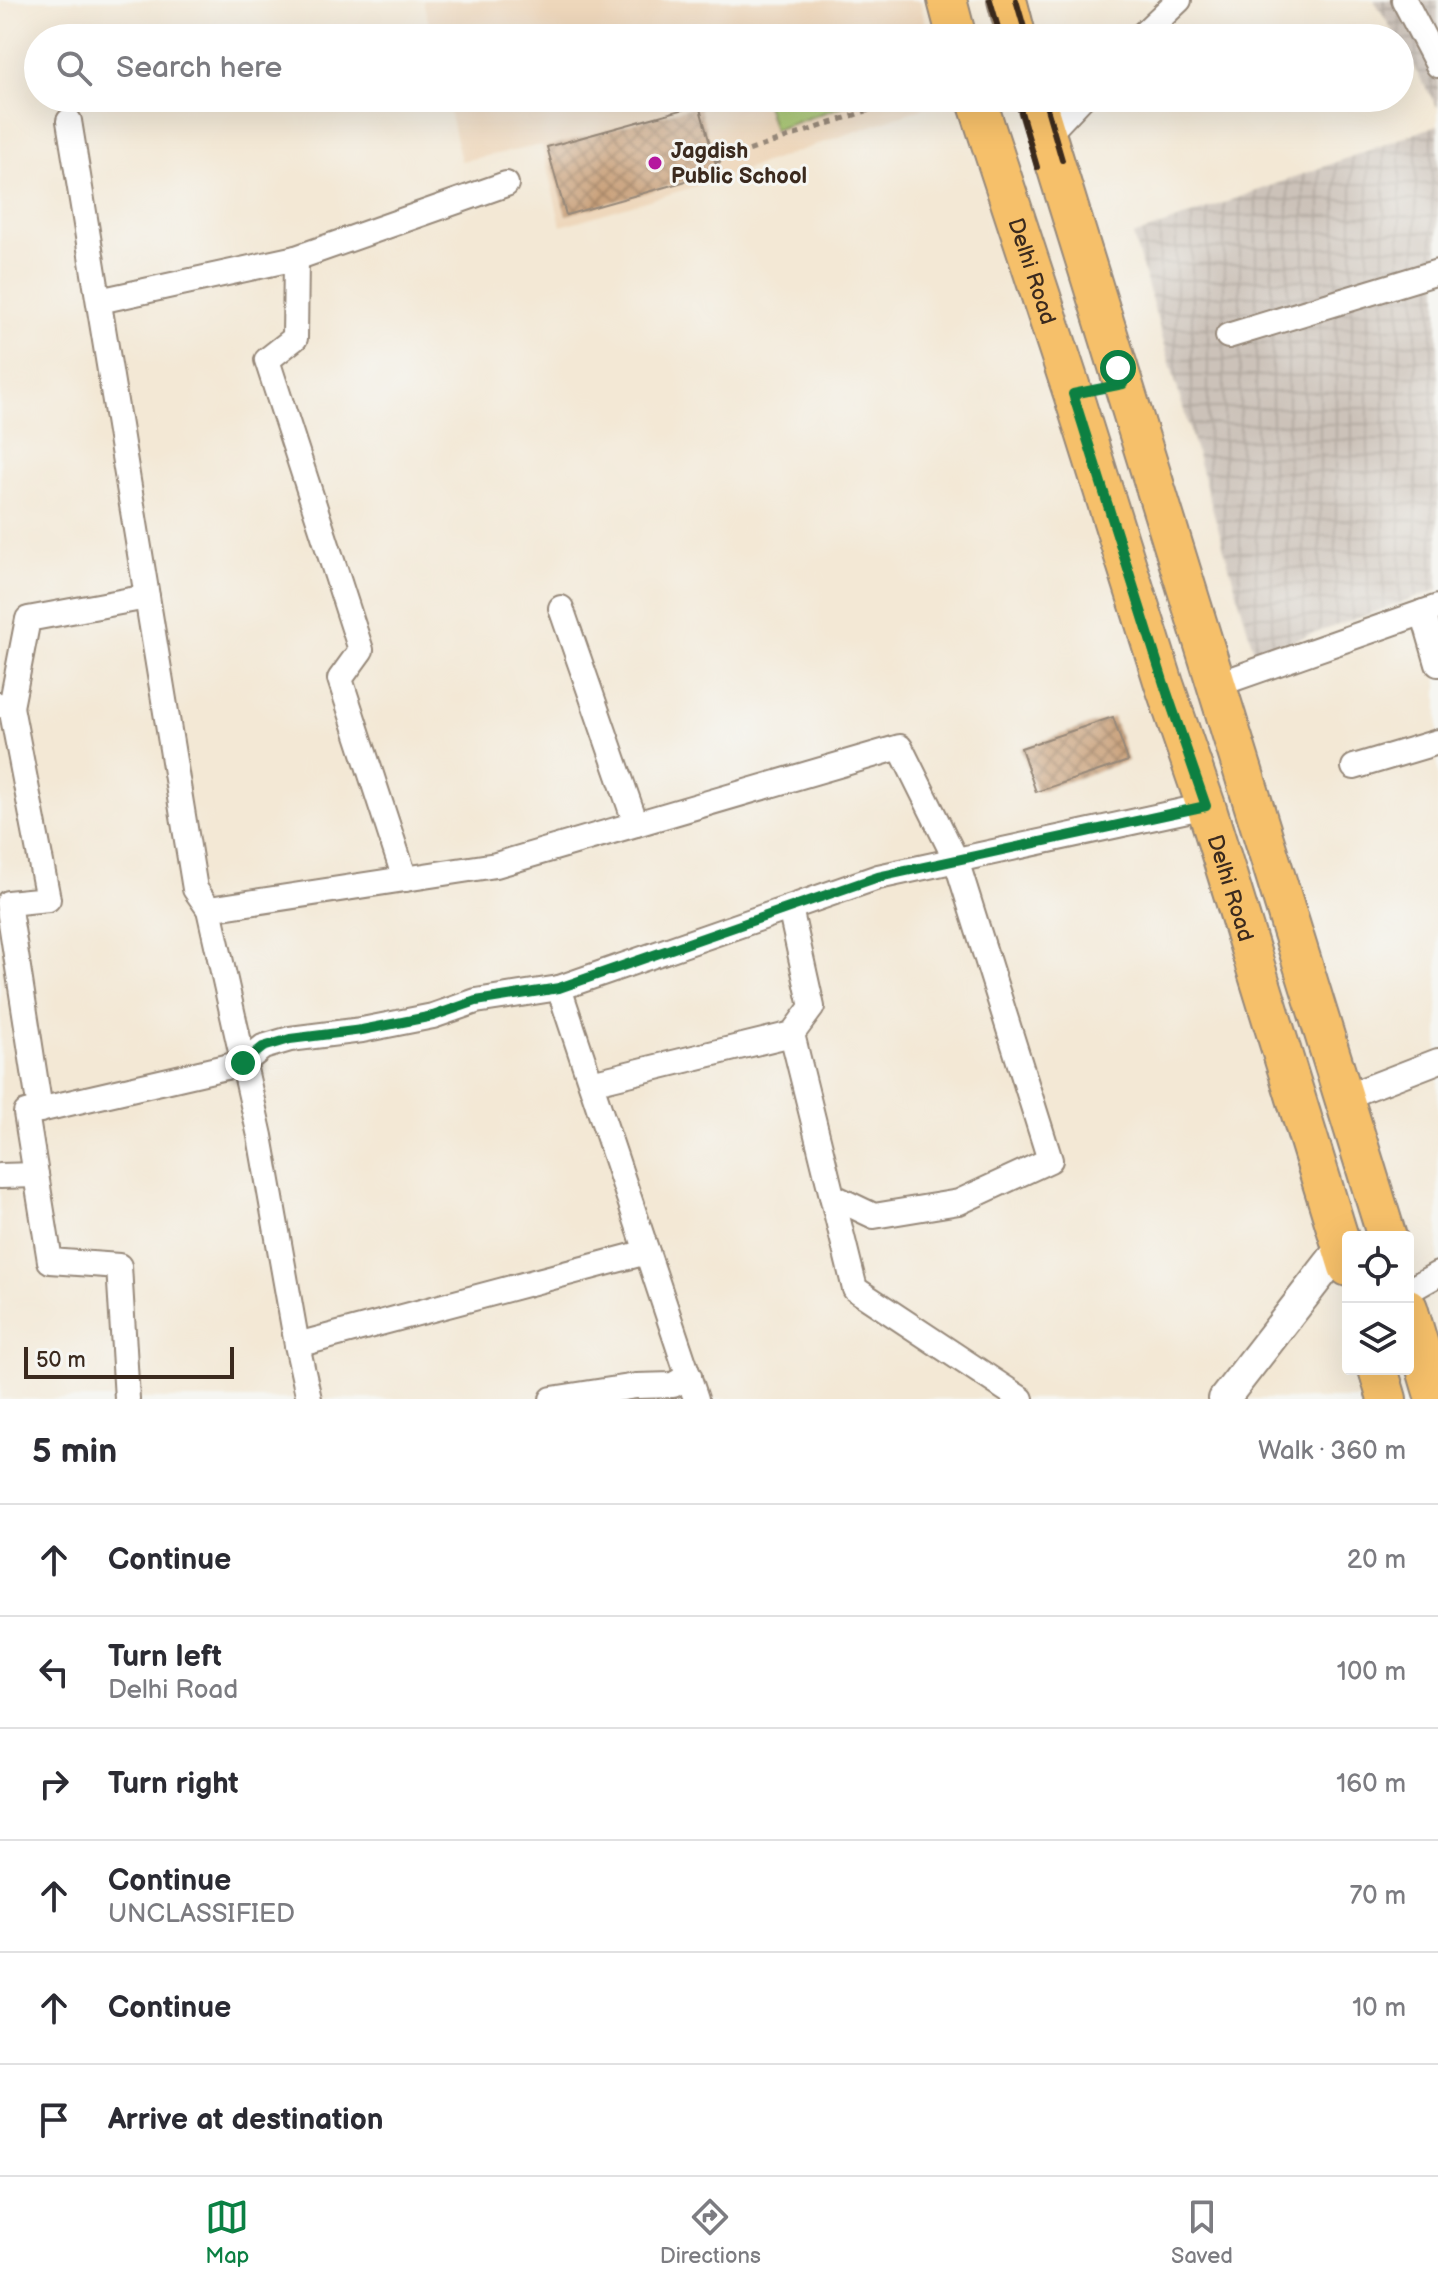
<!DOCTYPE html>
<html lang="en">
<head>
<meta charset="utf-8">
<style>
  :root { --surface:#fff; --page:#f2f2f3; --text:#2b2b33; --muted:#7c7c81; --line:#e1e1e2; --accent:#0b8043 }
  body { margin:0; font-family:"Balsamiq Sans",sans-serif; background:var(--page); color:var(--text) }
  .controls { position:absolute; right:24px; bottom:24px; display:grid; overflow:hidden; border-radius:8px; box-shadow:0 8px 32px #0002 }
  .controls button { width:72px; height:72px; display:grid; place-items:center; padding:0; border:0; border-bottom:2px solid var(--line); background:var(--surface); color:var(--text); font:40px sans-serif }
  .scale { position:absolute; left:24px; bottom:20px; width:210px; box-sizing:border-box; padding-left:8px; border:4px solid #3b2a1e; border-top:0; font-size:22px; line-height:28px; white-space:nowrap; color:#3b2a1e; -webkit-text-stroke:6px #f6f6f2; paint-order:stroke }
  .stop { position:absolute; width:24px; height:24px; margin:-18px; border:6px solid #0b8043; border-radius:50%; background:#fff }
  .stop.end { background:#0b8043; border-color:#fff; box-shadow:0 2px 8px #0008 }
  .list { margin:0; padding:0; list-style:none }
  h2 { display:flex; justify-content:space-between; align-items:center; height:104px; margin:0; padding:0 32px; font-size:34px }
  h2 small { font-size:26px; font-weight:400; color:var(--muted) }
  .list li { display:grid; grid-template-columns:52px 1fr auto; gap:24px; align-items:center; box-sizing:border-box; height:112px; padding:0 32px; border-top:2px solid var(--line) }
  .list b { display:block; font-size:30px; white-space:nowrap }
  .list p { margin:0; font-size:26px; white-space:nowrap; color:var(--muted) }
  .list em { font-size:26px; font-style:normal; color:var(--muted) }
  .icon { flex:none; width:44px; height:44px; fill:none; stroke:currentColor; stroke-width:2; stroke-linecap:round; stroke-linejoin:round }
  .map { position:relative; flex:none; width:1438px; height:1399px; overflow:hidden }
  .search { position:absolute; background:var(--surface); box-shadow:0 8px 32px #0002; left:24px; right:24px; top:24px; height:88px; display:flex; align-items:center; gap:20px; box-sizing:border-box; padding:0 28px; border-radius:44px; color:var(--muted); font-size:30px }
  .sheet { height:776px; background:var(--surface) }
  nav { display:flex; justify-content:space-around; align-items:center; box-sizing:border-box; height:112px; border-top:2px solid var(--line); background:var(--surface); font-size:22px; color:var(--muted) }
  nav a { display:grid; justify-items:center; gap:4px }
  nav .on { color:var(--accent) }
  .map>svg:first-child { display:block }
  .built { fill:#eed7bb }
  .industrial { fill:url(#industrial-grid) }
  .grass { fill:#a4c46c; stroke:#707745; stroke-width:2 }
  .building { fill:url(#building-cross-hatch) }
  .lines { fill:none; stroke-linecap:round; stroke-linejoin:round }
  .minor-casing { stroke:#97897a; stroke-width:28 }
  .tertiary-casing { stroke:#97897a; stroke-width:34 }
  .primary-casing { stroke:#97897a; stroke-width:42 }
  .path { stroke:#97897a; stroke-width:5; stroke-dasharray:6 6; stroke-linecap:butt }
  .minor { stroke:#fff; stroke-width:24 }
  .tertiary { stroke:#fff; stroke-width:30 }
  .primary { stroke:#f6c06b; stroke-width:38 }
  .rail { stroke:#3b2a1e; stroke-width:6 }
  .route { stroke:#0b8043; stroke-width:10 }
  .poi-dot { fill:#b5179e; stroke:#f6f6f2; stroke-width:3 }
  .labels { text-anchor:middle; stroke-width:6; stroke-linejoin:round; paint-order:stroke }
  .poi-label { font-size:22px; font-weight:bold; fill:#3b2a1e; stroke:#f6f6f2; text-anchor:start }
  .street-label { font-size:22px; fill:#3b2a1e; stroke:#f6f6f2 }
</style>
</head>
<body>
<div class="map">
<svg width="1438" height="1399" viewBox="0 0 1438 1399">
  <defs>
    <pattern id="industrial-grid" width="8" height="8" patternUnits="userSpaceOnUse" patternTransform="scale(2)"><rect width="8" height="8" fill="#ccc2b9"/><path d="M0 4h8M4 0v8" fill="none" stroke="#b0a79f"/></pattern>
    <pattern id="building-cross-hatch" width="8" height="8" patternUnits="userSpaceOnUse" patternTransform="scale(2)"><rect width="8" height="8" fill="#caa37e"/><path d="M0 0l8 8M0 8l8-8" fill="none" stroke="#a58567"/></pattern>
  </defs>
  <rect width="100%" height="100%" fill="#f6f6f2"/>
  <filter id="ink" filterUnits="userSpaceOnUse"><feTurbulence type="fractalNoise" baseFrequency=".0125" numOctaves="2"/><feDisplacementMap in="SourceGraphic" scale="16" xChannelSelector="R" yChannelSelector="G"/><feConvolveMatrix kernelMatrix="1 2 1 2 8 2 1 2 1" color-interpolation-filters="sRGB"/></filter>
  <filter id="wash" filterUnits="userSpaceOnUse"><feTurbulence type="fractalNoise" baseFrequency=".006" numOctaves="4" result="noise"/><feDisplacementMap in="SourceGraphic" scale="32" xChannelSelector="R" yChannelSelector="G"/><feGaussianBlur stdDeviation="1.8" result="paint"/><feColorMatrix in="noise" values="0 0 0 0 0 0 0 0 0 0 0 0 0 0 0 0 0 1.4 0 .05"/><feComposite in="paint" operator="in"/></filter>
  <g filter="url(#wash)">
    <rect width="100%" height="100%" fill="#f3e8d5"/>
    <g class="built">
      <polygon points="423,0 920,0 928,38 432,38"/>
      <polygon points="446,98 947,98 948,99 713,181 561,226 542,145 461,161"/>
    </g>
    <g class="industrial">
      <polygon points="1374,0 1438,0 1438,108 1400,44 1400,38 1397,38"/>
      <polygon points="1438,125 1438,590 1255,654 1133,236"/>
    </g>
    <polygon class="grass" points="764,98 866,98 774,130"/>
    <g id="blocks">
      <g class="building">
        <polygon points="699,105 718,172 566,215 547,147"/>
        <polygon points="1113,717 1128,761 1036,792 1021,748"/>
      </g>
    </g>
  </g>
  <g filter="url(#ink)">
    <use href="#blocks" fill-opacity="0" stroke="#97897a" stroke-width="2"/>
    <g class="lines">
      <defs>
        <g id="minor">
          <polyline points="1404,0 1438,65"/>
          <polyline points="1139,38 1179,0"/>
          <polyline points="69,121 195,889 209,909"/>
          <polyline points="1047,135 1082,98"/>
          <polyline points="296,258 295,338 267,360 361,650 340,679 405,879"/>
          <polyline points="99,301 296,258 506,184"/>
          <polyline points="1228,336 1438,272"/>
          <polyline points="561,608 636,824"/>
          <polyline points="1423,612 1438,664"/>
          <polyline points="1216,685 1438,607"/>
          <polyline points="0,705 11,707 48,899 8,903 40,1110"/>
          <polyline points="11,707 28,619 147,597"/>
          <polyline points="1354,767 1438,742"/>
          <polyline points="790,908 812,1007 792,1034 855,1289 1021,1399"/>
          <polyline points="591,1083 792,1034"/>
          <polyline points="1345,1097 1438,1061"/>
          <polyline points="0,1176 36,1175"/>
          <polyline points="1408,1291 1438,1274"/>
          <polyline points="297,1345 647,1252"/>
          <polyline points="127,1399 119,1266 50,1261 26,1113 243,1063 263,1047 290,1039 362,1030 433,1016 476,1001 559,988"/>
          <polyline points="309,1399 297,1345 260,1136 209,909 496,865 900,747 956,860 1050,1160 959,1202 874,1216 832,1196"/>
          <polyline points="552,1399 636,1386 673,1385 689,1376"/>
          <polyline points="696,1399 559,988 878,877 1206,806"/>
        </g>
        <polyline id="tertiary" points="1224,1399 1342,1247"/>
        <g id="primary">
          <polyline points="947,0 957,38"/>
          <polyline points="1007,0 1017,38"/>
          <path id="s1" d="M976,98L1073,394L1164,684L1206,806L1348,1267"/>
          <polyline points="1035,98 1387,1237"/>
          <polyline points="1408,1308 1435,1399"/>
          <polyline points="1378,1369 1387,1399"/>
        </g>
      </defs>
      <use href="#minor" class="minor-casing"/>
      <use href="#tertiary" class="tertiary-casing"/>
      <use href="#primary" class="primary-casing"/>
      <polyline class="path" points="715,162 905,98"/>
      <use href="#minor" class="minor"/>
      <use href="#tertiary" class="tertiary"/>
      <use href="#primary" class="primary"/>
      <g class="rail">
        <polyline points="990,0 1001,38"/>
        <polyline points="1016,0 1027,38"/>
        <polyline points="1017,98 1037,167"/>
        <polyline points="1044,98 1062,160"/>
      </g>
    </g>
  </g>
  <g class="lines" filter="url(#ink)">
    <polyline class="route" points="243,1063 263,1047 290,1039 362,1030 433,1016 476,1001 559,988 878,877 1206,806 1164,684 1073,394 1123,384 1118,368"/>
  </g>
  <circle class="poi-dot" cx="655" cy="163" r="8"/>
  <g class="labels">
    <g class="poi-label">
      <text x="671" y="158">Jagdish<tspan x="671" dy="25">Public School</tspan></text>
    </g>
    <g class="street-label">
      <text dy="8" stroke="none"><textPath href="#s1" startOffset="182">Delhi Road</textPath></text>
      <text dy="8" stroke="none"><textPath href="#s1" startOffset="830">Delhi Road</textPath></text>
    </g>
  </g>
</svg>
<div class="controls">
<button><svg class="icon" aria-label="locate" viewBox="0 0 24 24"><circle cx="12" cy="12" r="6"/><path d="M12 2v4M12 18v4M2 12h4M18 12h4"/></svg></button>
<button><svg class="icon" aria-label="layers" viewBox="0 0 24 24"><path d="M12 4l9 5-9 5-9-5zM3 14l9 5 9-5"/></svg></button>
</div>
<div class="scale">50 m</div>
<div class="stop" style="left:1118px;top:368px"></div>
<div class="stop end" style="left:243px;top:1063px"></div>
<div class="search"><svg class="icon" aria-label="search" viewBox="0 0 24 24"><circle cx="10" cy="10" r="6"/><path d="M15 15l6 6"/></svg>Search here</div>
</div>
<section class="sheet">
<h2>5 min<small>Walk · 360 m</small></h2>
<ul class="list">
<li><svg class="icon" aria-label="ahead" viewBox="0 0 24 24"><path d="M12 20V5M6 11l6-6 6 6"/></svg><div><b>Continue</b></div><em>20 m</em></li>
<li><svg class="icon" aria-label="left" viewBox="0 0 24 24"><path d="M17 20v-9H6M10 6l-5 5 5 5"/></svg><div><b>Turn left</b><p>Delhi Road</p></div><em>100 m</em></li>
<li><svg class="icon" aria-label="right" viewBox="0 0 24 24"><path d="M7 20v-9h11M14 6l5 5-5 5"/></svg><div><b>Turn right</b></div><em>160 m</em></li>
<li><svg class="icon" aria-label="ahead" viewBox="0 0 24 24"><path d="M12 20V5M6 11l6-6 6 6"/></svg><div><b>Continue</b><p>UNCLASSIFIED</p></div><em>70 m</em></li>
<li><svg class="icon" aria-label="ahead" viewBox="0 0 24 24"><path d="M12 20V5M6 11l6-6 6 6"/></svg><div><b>Continue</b></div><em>10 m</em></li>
<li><svg class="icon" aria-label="arrive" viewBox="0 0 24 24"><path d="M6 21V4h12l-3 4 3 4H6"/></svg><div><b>Arrive at destination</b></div></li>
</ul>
</section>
<nav>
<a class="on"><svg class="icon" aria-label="map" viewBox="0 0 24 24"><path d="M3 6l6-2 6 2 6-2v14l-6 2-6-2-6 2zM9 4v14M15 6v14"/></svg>Map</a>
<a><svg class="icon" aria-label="directions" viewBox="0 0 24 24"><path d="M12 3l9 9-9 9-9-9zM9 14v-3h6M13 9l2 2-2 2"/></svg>Directions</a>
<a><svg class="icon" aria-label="saved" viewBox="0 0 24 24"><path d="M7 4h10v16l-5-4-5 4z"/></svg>Saved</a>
</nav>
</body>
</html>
